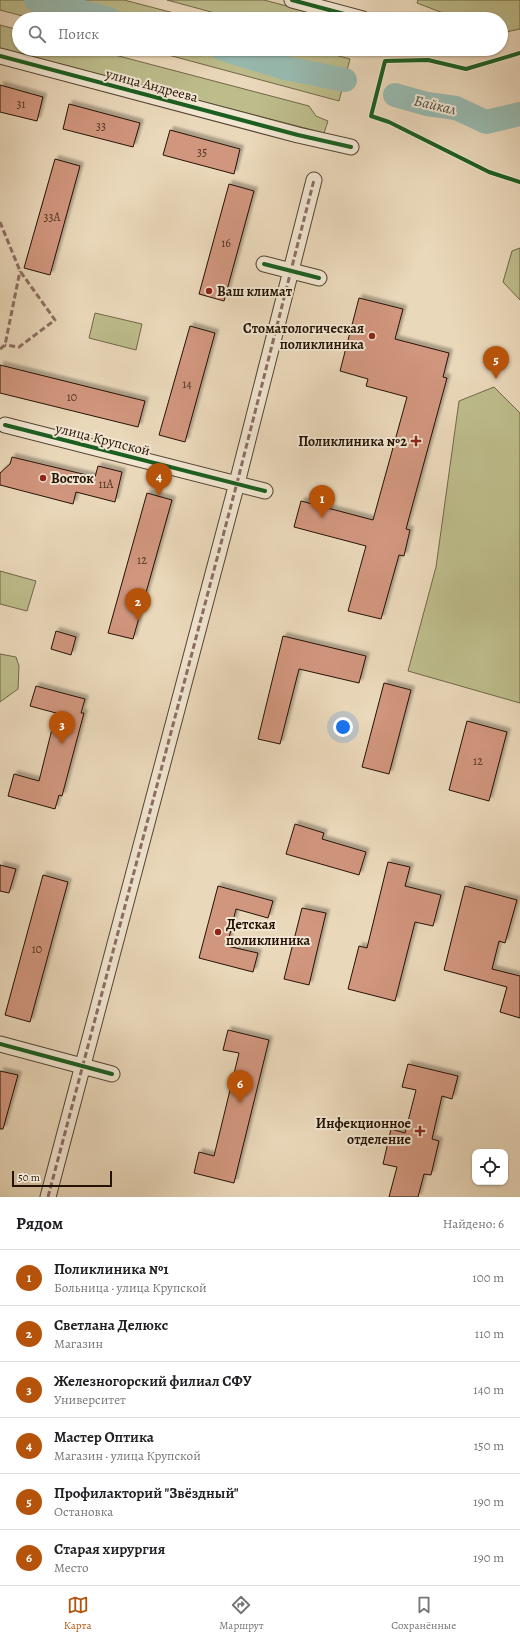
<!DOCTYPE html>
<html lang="ru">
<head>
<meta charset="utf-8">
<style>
  :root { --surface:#fff; --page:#f2f2f2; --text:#202124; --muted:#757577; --line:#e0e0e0; --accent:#b45309 }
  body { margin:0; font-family:Alegreya,serif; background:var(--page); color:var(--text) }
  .controls { position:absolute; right:12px; bottom:12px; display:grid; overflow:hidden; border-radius:8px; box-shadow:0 1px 3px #0004 }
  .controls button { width:36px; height:36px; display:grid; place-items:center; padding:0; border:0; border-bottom:1px solid var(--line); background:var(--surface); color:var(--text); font:20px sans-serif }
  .scale { position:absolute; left:12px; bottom:10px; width:100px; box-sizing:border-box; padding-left:4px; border:2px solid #251203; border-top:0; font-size:11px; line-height:14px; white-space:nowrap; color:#251203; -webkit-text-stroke:3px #f1e6d2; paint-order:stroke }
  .you { position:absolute; left:343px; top:727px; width:14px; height:14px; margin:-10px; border:3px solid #fff; border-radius:50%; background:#1a73e8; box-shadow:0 0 0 6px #1a73e833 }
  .badge { display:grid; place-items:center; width:26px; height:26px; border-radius:50%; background:var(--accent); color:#fff; font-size:13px; font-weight:700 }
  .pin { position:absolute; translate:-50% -33px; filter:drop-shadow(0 1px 2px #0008) }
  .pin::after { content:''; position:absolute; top:21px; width:14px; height:12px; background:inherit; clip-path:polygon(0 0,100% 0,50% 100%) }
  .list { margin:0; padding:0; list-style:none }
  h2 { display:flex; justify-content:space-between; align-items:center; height:52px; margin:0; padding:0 16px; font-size:17px }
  h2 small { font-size:13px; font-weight:400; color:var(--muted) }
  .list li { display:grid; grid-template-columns:26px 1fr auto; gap:12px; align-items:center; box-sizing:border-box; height:56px; padding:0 16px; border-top:1px solid var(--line) }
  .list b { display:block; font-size:15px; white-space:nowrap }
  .list p { margin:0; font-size:13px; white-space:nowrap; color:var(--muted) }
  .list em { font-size:13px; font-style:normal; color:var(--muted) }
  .icon { flex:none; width:22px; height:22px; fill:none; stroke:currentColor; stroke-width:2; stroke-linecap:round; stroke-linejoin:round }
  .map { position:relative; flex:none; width:520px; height:1197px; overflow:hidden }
  .search { position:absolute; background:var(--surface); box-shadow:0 1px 3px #0004; left:12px; right:12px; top:12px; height:44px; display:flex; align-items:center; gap:10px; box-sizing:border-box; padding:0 14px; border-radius:22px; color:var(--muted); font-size:15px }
  .sheet { height:388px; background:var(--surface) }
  nav { display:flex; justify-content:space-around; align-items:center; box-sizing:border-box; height:56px; border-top:1px solid var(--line); background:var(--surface); font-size:11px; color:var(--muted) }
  nav a { display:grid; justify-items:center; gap:2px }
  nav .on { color:var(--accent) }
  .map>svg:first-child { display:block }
  .green { fill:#bdbc8b; stroke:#716747 }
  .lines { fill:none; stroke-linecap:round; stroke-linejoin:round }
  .river { stroke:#98bab0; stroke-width:24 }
  .building { fill:#d1967e; stroke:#251203; filter:url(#shadow) }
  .minor-casing { stroke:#564431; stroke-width:17 }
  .minor { stroke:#f1e6d2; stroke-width:15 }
  .quiet { stroke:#8d6e63; stroke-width:3; stroke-dasharray:6 3; stroke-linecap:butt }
  .cycleway-casing { stroke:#f1e6d2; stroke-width:6 }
  .cycleway { stroke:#1b5e20; stroke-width:4 }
  .poi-dot { fill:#8f2418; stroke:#f1e6d2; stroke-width:1.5 }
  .labels { text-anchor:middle; stroke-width:4; stroke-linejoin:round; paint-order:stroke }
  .number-label { font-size:12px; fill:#503322 }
  .street-label { font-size:14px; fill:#251203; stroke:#f1e6d2 }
  .poi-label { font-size:14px; font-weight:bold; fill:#251203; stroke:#f1e6d2; text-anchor:start }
  .water-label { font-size:15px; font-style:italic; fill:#4d4d40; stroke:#f1e6d2 }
</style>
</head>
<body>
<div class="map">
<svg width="520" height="1197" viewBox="0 0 520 1197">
  <defs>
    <filter id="shadow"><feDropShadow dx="3.5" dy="-3.5" stdDeviation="1" flood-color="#0004"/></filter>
  </defs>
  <rect width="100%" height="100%" fill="#ead8ba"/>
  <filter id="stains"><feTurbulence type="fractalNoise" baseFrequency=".005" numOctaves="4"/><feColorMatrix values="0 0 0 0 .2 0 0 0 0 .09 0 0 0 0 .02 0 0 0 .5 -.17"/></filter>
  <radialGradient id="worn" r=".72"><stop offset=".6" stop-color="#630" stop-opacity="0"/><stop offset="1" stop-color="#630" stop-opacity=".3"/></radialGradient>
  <g class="green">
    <polygon points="0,0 124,0 197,19 34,19 0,10"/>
    <polygon points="167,0 264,0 336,19 237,19"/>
    <polygon points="418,0 520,0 520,29 501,33 501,19 459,19 417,3"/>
    <polygon points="0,25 19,30 19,49 92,49 309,106 316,116 328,121 324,133 0,49"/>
    <polygon points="146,49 313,49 350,59 339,101"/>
    <polygon points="520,248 520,300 503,282 512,251"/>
    <polygon points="95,313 142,324 136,350 89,338"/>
    <polygon points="494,387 520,413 520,703 408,671 436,567 459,401"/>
    <polygon points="0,571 36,581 27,611 0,604"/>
    <polygon points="0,654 16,657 19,666 18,689 0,702"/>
  </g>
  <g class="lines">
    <g class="river">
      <polyline points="36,0 109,19"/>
      <polyline points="223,49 285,68 345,80"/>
      <polyline points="395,95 427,104 456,108 486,122 520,114"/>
    </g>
  </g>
  <g class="building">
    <polygon points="0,85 43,97 37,121 0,112"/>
    <polygon points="69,104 140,123 133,147 63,129"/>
    <polygon points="170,130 240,149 234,174 163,155"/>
    <polygon points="55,159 80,166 50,275 24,268"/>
    <polygon points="229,184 254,191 224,301 199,294"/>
    <polygon points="359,298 403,309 395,339 449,353 443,377 447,378 406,529 410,530 404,556 399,555 381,619 348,611 366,546 294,527 301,501 373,520 407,397 366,386 368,379 340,371"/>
    <polygon points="190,326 215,333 185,442 159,435"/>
    <polygon points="0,365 145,401 138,427 0,393"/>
    <polygon points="12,457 95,477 98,466 122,472 115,502 76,492 73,504 0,485 0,473 10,464"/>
    <polygon points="147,493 172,500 133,639 108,633"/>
    <polygon points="56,631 76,637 71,655 51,649"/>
    <polygon points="283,636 366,656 359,683 299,669 280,744 258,739"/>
    <polygon points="384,683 411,690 389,774 362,767"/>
    <polygon points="36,686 85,699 81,713 84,713 62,796 59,795 55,809 8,796 14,774 39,781 56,713 30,706"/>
    <polygon points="467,721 507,732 489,801 449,790"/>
    <polygon points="295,824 324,833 322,839 366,852 359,875 286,854"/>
    <polygon points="388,862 410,867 405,886 441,895 433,926 415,922 395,1001 348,989 359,946 367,948"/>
    <polygon points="0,865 16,869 9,893 0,891"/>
    <polygon points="43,875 68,882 30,1022 5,1015"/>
    <polygon points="218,886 273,901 268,918 236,909 227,946 258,953 253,972 199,958"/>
    <polygon points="465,886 517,900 505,943 499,941 492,969 520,976 520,1018 500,1012 507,987 444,970"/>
    <polygon points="302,908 326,913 309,985 284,979"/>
    <polygon points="228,1030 269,1040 234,1183 194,1173 199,1152 214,1156 239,1053 223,1050"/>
    <polygon points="408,1064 458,1076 452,1099 442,1096 432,1139 439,1141 431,1175 424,1174 418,1197 389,1197 397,1167 383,1164 391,1129 405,1133 416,1090 402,1087"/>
    <polygon points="0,1071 18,1075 3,1129 0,1129"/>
  </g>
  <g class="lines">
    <defs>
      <g id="minor">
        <polyline points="292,0 363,19"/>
        <polyline points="0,56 298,135 351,147"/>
        <polyline points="264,264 319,278"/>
        <polyline points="5,425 265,491"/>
        <polyline points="0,1044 112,1074"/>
        <polyline points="48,1197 237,483 314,180"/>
      </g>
    </defs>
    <use href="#minor" class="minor-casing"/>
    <use href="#minor" class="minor"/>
    <g class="quiet">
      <polyline points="0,222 20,271 55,320 19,347 5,345"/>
      <polyline points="0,349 5,345 20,271"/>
      <polyline points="48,1197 237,483 314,180"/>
    </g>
    <defs>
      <g id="cycleway">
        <polyline points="292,0 363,19"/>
        <polyline points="520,53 466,69 428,60 385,61 371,116 389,122 489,172 520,182"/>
        <polyline points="0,56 298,135 351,147"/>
        <polyline points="264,264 319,278"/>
        <polyline points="5,425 265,491"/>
        <polyline points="0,1044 112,1074"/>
      </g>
    </defs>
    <use href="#cycleway" class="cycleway-casing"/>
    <use href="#cycleway" class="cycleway"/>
  </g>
  <g class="poi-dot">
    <circle cx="209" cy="291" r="4"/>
    <circle cx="372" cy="336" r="4"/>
    <path d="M414 435h4v4h4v4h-4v4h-4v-4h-4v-4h4z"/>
    <circle cx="43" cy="478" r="4"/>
    <circle cx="218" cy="932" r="4"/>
    <path d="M418 1125h4v4h4v4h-4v4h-4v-4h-4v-4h4z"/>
  </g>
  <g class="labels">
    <g class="number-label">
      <text x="21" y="108">31</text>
      <text x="101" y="130">33</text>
      <text x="202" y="156">35</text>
      <text x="52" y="221">33А</text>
      <text x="226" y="247">16</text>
      <text x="187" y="388">14</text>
      <text x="72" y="401">10</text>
      <text x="106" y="488">11А</text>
      <text x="142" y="564">12</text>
      <text x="478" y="765">12</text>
      <text x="37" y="953">10</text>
    </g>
    <g class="street-label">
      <text transform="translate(152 85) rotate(15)" y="5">улица Андреева</text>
      <text transform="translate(103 439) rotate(14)" y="5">улица Крупской</text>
    </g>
    <g class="poi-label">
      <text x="217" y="296">Ваш климат</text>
      <text x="364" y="333" text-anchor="end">Стоматологическая<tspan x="364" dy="16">поликлиника</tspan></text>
      <text x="407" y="446" text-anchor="end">Поликлиника №2</text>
      <text x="51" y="483">Восток</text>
      <text x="226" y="929">Детская<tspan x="226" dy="16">поликлиника</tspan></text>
      <text x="411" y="1128" text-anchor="end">Инфекционное<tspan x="411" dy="16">отделение</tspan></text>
    </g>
    <g class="water-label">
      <text transform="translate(435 105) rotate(13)" y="5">Байкал</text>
    </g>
  </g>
  <rect width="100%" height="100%" filter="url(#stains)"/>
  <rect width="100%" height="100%" fill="url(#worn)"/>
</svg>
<div class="controls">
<button><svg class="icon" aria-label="locate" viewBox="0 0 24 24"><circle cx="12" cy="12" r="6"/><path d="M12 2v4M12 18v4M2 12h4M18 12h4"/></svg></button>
</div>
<div class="scale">50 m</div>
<div class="you"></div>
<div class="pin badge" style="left:322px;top:518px">1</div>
<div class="pin badge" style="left:138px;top:621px">2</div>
<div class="pin badge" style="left:62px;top:744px">3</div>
<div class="pin badge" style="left:159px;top:496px">4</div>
<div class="pin badge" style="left:496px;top:379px">5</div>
<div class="pin badge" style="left:240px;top:1103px">6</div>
<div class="search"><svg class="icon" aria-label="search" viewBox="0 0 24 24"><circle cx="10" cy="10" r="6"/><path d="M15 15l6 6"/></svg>Поиск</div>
</div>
<section class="sheet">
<h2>Рядом<small>Найдено: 6</small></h2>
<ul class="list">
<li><span class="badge">1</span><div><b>Поликлиника №1</b><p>Больница · улица Крупской</p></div><em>100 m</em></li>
<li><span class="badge">2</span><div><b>Светлана Делюкс</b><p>Магазин</p></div><em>110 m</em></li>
<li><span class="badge">3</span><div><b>Железногорский филиал СФУ</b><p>Университет</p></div><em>140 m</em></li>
<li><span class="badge">4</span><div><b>Мастер Оптика</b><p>Магазин · улица Крупской</p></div><em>150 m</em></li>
<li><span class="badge">5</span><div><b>Профилакторий &quot;Звёздный&quot;</b><p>Остановка</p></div><em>190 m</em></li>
<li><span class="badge">6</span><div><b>Старая хирургия</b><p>Место</p></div><em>190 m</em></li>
</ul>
</section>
<nav>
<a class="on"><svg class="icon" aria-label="map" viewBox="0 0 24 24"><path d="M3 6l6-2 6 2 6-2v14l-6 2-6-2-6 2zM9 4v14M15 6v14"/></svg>Карта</a>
<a><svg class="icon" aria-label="directions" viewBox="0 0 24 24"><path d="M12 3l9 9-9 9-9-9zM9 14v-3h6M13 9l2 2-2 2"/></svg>Маршрут</a>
<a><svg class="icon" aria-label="saved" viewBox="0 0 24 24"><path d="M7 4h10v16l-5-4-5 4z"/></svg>Сохранённые</a>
</nav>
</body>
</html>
